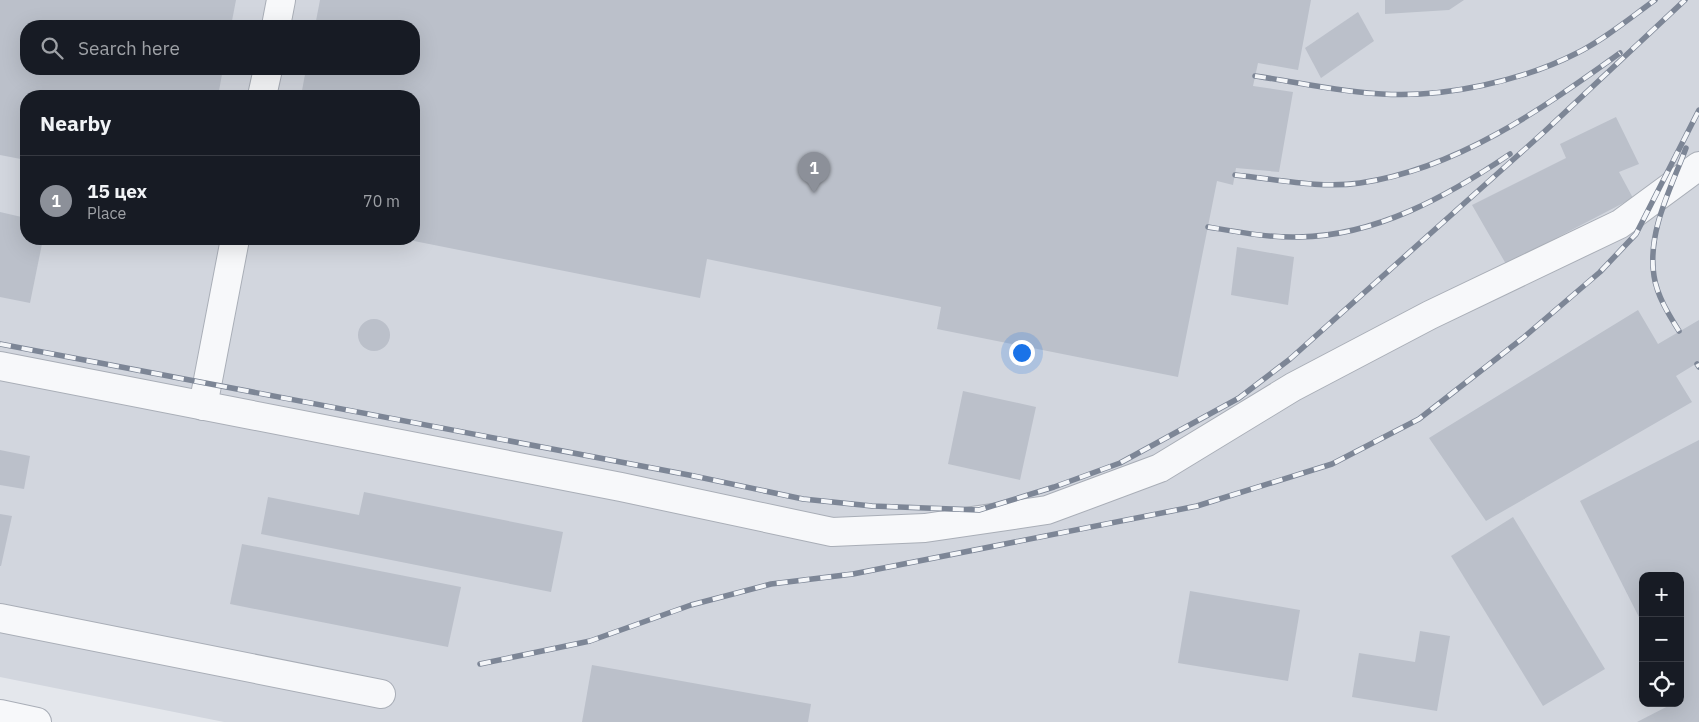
<!DOCTYPE html>
<html lang="en">
<head>
<meta charset="utf-8">
<style>
  :root { --surface:#171b24; --page:#242831; --text:#f1f3f6; --muted:#9ea1a6; --line:#363941; --accent:#8c9099 }
  body { margin:0; font-family:"IBM Plex Sans",sans-serif; background:var(--page); color:var(--text) }
  .controls { position:absolute; right:15px; bottom:15px; display:grid; overflow:hidden; border-radius:10px; box-shadow:0 5px 20px #0002 }
  .controls button { width:45px; height:45px; display:grid; place-items:center; padding:0; border:0; border-bottom:1px solid var(--line); background:var(--surface); color:var(--text); font:25px sans-serif }
  .you { position:absolute; left:1021px; top:352px; width:18px; height:18px; margin:-12px; border:4px solid #fff; border-radius:50%; background:#1a73e8; box-shadow:0 0 0 8px #1a73e833 }
  .badge { display:grid; place-items:center; width:32px; height:32px; border-radius:50%; background:var(--accent); color:#fff; font-size:16px; font-weight:700 }
  .pin { position:absolute; translate:-50% -41px; filter:drop-shadow(0 1px 2px #0008) }
  .pin::after { content:''; position:absolute; top:26px; width:18px; height:15px; background:inherit; clip-path:polygon(0 0,100% 0,50% 100%) }
  .list { margin:0; padding:0; list-style:none }
  h2 { display:flex; justify-content:space-between; align-items:center; height:65px; margin:0; padding:0 20px; font-size:21px }
  h2 small { font-size:16px; font-weight:400; color:var(--muted) }
  .list li { display:grid; grid-template-columns:32px 1fr auto; gap:15px; align-items:center; box-sizing:border-box; height:90px; padding:0 20px; border-top:1px solid var(--line) }
  .list b { display:block; font-size:19px; white-space:nowrap }
  .list p { margin:0; font-size:16px; white-space:nowrap; color:var(--muted) }
  .list em { font-size:16px; font-style:normal; color:var(--muted) }
  .icon { flex:none; width:28px; height:28px; fill:none; stroke:currentColor; stroke-width:2; stroke-linecap:round; stroke-linejoin:round }
  .map { position:relative; flex:none; width:1699px; height:722px; overflow:hidden }
  .search { position:absolute; background:var(--surface); box-shadow:0 5px 20px #0002; left:20px; top:20px; width:400px; height:55px; display:flex; align-items:center; gap:12px; box-sizing:border-box; padding:0 18px; border-radius:20px; color:var(--muted); font-size:19px }
  .panel { position:absolute; background:var(--surface); box-shadow:0 5px 20px #0002; left:20px; top:90px; width:400px; height:155px; border-radius:20px }
  .map>svg:first-child { display:block }
  .built { fill:#d2d6de; fill-rule:evenodd }
  .building { fill:#bbc0ca }
  .lines { fill:none; stroke-linecap:round; stroke-linejoin:round }
  .minor-casing { stroke:#a9aeb7; stroke-width:30 }
  .minor { stroke:#f7f8fa; stroke-width:28 }
  .rail-casing { stroke:#7d8696; stroke-width:5.5 }
  .rail { stroke:#f4f6f9; stroke-width:4; stroke-dasharray:11; stroke-linecap:butt }
</style>
</head>
<body>
<div class="map">
<svg width="1699" height="722" viewBox="0 0 1699 722">
  <rect width="100%" height="100%" fill="#e4e7ec"/>
  <path class="built" d="M0,0H1699V722H224L0,677ZM26,26H414V69H26ZM26,96H414V239H26ZM1643,576H1680V703H1643Z"/>
  <g class="building">
    <polygon points="0,0 236,0 231,26 26,26 26,69 223,69 218,96 26,96 26,160 0,155"/>
    <polygon points="320,0 1311,0 1298,70 1258,63 1253,86 1293,92 1279,172 1236,168 1233,185 1217,181 1178,377 937,329 941,307 707,259 700,298 409,240 414,239 416,201 414,200 414,96 301,96 306,69 414,69 414,26 315,26"/>
    <polygon points="1385,0 1464,0 1449,10 1385,14"/>
    <polygon points="1358,12 1374,41 1321,78 1305,48"/>
    <polygon points="1616,117 1639,164 1619,172 1633,198 1506,264 1472,205 1566,158 1560,144"/>
    <polygon points="0,212 26,218 26,239 43,239 30,303 0,297"/>
    <polygon points="1237,247 1294,257 1288,305 1231,295"/>
    <polygon points="1638,310 1658,344 1699,320 1699,362 1676,376 1692,402 1486,521 1429,438"/>
    <circle cx="374" cy="335" r="16"/>
    <polygon points="963,391 1036,407 1020,480 948,464"/>
    <polygon points="1699,440 1699,722 1637,722 1674,703 1680,703 1680,576 1643,576 1643,625 1580,501"/>
    <polygon points="0,450 30,456 24,489 0,485"/>
    <polygon points="364,492 563,532 551,592 261,534 268,497 359,515"/>
    <polygon points="0,514 12,516 1,566 0,566"/>
    <polygon points="1513,517 1605,669 1543,706 1451,556"/>
    <polygon points="242,544 461,587 448,647 230,604"/>
    <polygon points="1190,591 1300,610 1288,681 1178,663"/>
    <polygon points="1420,631 1450,636 1437,711 1352,697 1359,653 1415,662"/>
    <polygon points="592,665 811,704 808,722 582,722"/>
  </g>
  <g class="lines">
    <defs>
      <g id="minor">
        <polyline points="276,26 281,0"/>
        <polyline points="262,96 268,69"/>
        <polyline points="0,366 621,487 832,532 925,528 1047,510 1160,468 1293,387 1430,315 1620,224 1699,166"/>
        <polyline points="203,406 235,239"/>
        <polyline points="0,618 381,694"/>
        <polyline points="0,714 37,722"/>
      </g>
    </defs>
    <use href="#minor" class="minor-casing"/>
    <use href="#minor" class="minor"/>
    <defs>
      <g id="rail">
        <path d="M1255,76C1297,82 1340,92 1382,94C1443,98 1523,81 1577,53C1605,39 1630,18 1655,0"/>
        <path d="M1235,175C1276,179 1320,189 1360,183C1457,169 1542,109 1620,53"/>
        <path d="M1208,227C1238,232 1269,238 1299,237C1376,236 1448,196 1510,154"/>
        <path d="M1679,331C1669,315 1657,296 1654,276C1647,232 1671,188 1686,148"/>
        <polyline points="0,344 689,475 803,499 872,506 979,510 1054,487 1120,463 1239,398 1290,359 1544,132 1685,0"/>
        <polyline points="1697,364 1699,367"/>
        <polyline points="480,664 590,641 691,605 771,584 853,574 1197,506 1332,464 1419,419 1523,338 1600,272 1636,234 1699,110"/>
      </g>
    </defs>
    <use href="#rail" class="rail-casing"/>
    <use href="#rail" class="rail"/>
  </g>
</svg>
<div class="controls">
<button>+</button>
<button>−</button>
<button><svg class="icon" aria-label="locate" viewBox="0 0 24 24"><circle cx="12" cy="12" r="6"/><path d="M12 2v4M12 18v4M2 12h4M18 12h4"/></svg></button>
</div>
<div class="you"></div>
<div class="pin badge" style="left:814px;top:193px">1</div>
<div class="search"><svg class="icon" aria-label="search" viewBox="0 0 24 24"><circle cx="10" cy="10" r="6"/><path d="M15 15l6 6"/></svg>Search here</div>
<section class="panel">
<h2>Nearby<small></small></h2>
<ul class="list">
<li><span class="badge">1</span><div><b>15 цех</b><p>Place</p></div><em>70 m</em></li>
</ul>
</section>
</div>
</body>
</html>
